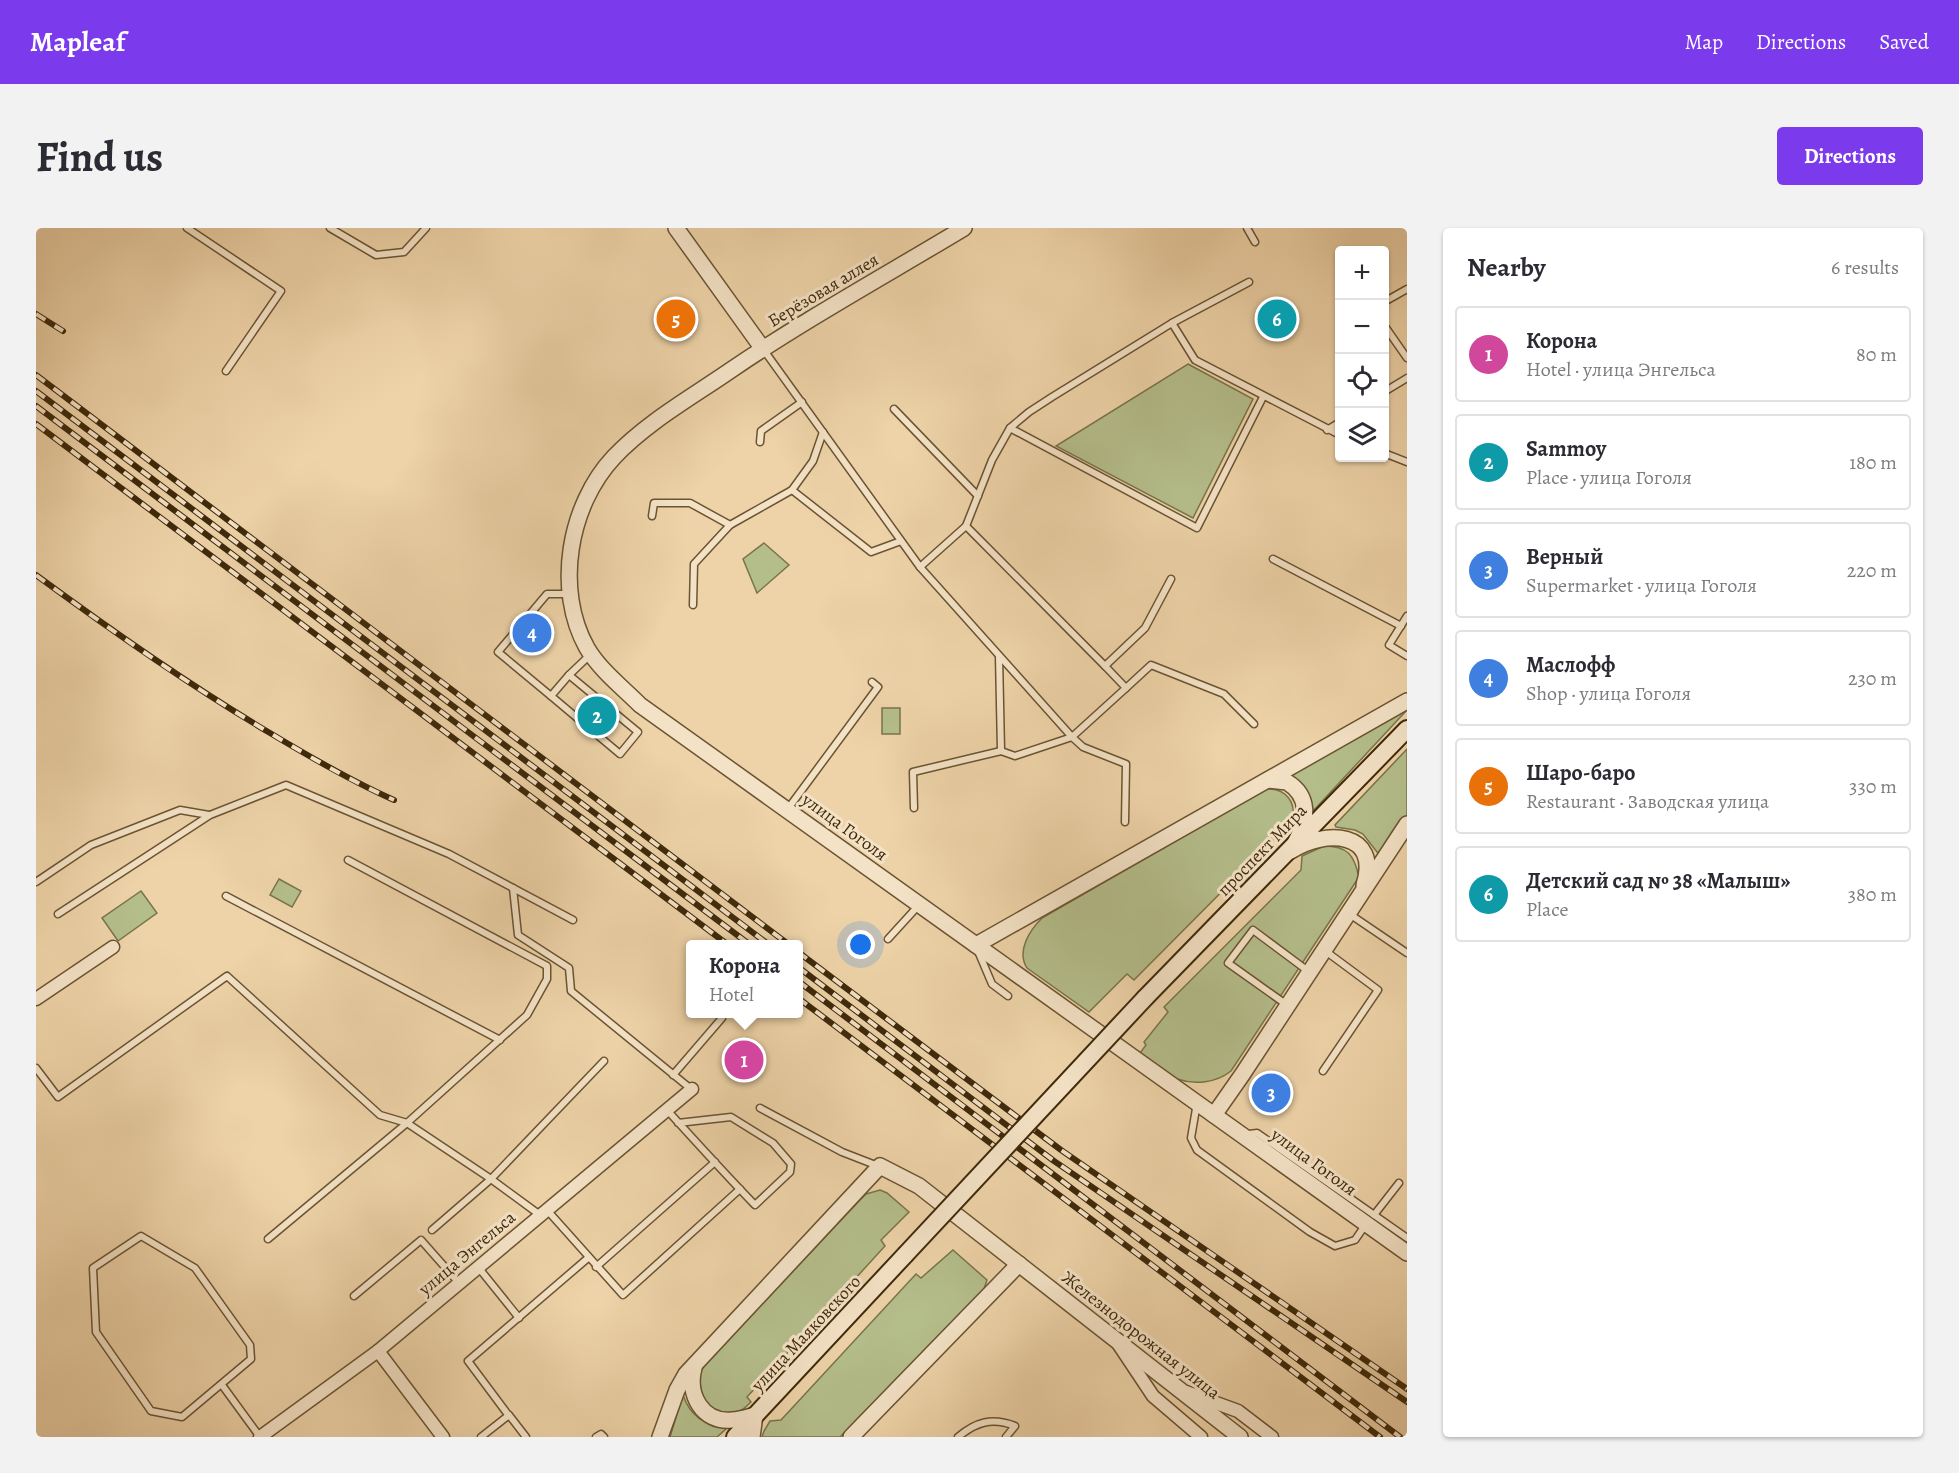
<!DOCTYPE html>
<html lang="en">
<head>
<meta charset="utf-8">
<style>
  :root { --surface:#fff; --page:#f2f2f3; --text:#2b2b33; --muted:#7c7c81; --line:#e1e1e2; --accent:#7c3aed }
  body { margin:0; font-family:Alegreya,serif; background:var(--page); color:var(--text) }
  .controls { position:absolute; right:18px; top:18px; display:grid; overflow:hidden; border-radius:6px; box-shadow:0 2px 4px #0004 }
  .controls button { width:54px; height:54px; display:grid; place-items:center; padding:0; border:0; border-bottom:2px solid var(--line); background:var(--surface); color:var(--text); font:30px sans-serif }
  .you { position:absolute; left:825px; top:717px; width:21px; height:21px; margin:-15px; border:4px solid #fff; border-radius:50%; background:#1a73e8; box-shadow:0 0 0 9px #1a73e833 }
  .badge { display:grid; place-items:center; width:39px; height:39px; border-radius:50%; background:var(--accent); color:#fff; font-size:20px; font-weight:700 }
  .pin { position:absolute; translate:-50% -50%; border:3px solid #fff; box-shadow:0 2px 6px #0006 }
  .popup { position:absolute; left:650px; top:712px; width:117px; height:78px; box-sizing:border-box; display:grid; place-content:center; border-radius:6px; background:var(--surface); filter:drop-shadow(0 2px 4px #0005); font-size:20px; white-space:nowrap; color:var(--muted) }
  .popup b { font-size:22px; color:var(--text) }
  .popup::after { content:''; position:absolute; left:50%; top:100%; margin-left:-12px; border:12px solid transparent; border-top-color:var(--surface) }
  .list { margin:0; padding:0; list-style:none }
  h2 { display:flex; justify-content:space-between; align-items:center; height:78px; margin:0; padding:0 24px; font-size:26px }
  h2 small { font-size:20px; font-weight:400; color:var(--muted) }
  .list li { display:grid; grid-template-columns:39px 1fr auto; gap:18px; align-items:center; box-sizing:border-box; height:96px; margin:0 12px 12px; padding:0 12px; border:2px solid var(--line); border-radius:6px }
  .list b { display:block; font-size:22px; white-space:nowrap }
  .list p { margin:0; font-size:20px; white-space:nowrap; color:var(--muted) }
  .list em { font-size:20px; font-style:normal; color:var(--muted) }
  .icon { flex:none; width:33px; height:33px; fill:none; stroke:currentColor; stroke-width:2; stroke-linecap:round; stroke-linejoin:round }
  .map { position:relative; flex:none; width:1371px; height:1209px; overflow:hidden; border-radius:6px }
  header { display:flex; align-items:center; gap:36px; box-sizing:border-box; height:84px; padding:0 30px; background:var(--accent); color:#fff }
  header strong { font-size:28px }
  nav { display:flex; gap:33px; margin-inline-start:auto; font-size:21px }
  .intro { display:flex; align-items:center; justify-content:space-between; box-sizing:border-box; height:144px; padding:0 36px }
  h1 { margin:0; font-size:42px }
  .button { padding:15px 27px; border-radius:6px; background:var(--accent); color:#fff; font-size:21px; font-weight:700 }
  main { display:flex; gap:36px; padding:0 36px }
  aside { flex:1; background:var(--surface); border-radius:6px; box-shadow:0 2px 4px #0004 }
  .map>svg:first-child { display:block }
  .green { fill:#b4be8b; stroke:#79744a; stroke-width:1.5 }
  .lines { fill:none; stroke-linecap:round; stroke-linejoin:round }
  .service-casing { stroke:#6a5432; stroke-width:9 }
  .minor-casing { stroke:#6a5432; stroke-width:15 }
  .tertiary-casing { stroke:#6a5432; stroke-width:18 }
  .secondary-casing { stroke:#3e290a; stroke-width:20 }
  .service { stroke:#f4e2c6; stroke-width:6 }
  .minor { stroke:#f4e2c6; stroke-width:12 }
  .tertiary { stroke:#f4e2c6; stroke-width:15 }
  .secondary { stroke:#f4e2c6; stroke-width:16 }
  .rail-casing { stroke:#3e290a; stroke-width:6 }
  .rail { stroke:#f4e2c6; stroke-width:4; stroke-dasharray:11; stroke-linecap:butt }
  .secondary-bridge-casing { stroke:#3e290a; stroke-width:20; stroke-linecap:butt }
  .secondary-bridge { stroke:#f4e2c6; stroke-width:16 }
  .labels { text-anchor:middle; stroke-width:6; stroke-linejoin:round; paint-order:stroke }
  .street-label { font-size:18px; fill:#3e290a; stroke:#f4e2c6 }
</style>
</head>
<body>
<header>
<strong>Mapleaf</strong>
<nav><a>Map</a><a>Directions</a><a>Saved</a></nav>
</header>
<div class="intro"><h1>Find us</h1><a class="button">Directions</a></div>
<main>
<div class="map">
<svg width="1371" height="1209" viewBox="0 0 1371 1209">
  <rect width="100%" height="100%" fill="#eed3a8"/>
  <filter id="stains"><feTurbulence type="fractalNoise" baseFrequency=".00333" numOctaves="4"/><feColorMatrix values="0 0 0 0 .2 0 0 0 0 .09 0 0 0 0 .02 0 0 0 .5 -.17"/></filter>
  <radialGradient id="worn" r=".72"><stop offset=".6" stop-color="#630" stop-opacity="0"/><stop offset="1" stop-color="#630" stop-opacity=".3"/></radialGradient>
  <g class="green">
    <polygon points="1152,136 1217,171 1157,290 1020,218"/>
    <polygon points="728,315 753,337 721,365 707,331"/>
    <rect x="846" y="480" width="18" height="26"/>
    <path d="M1371,482L1277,583C1274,561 1260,558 1243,548Z"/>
    <polygon points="1371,521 1371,589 1346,625 1341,624 1327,606 1319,602 1300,599 1299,597"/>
    <path d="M1230,561C1250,560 1262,575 1255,594L1098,752L1091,746L1053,784L991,740C980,723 994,702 1006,690Z"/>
    <path d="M1288,618C1312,618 1318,627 1323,649L1195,843C1180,855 1159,857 1141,851L1104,825L1110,817L1108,814L1132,784L1128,779L1265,642L1266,628Z"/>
    <polygon points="243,651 265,663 256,679 234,667"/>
    <polygon points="105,663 121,685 82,713 66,690"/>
    <path d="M844,962L851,965L873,984L845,1012L849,1018L711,1169L715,1174C711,1178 706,1183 700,1185C678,1191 659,1171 663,1149C663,1145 667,1140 669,1137L823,973L830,966Z"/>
    <polygon points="917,1022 951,1052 948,1061 804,1209 726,1209 728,1203 734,1193 745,1192 880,1046 885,1050"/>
    <path d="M647,1167C654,1188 669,1198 691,1200L681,1209H634Z"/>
  </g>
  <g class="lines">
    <defs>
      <g id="service">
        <polyline points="151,0 245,63 190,143"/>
        <polyline points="294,0 340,27 368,24 390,0"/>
        <polyline points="1211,0 1219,14"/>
        <polyline points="1348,74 1371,61"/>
        <polyline points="1136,95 1159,132 1304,207"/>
        <polyline points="1348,97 1371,130"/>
        <polyline points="727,121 884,339 1036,509 979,528 965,523 877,544 878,580"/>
        <polyline points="1348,164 1371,150"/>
        <polyline points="858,181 942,268"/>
        <polyline points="974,200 1161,300 1227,169"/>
        <polyline points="1291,202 1304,194"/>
        <polyline points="724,214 725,203 766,174"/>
        <polyline points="1348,225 1371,234"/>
        <polyline points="756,262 835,324 865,313"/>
        <polyline points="616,288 618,275 654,275 694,297 756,262 777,233 787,204"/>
        <polyline points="930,298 1069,438"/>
        <polyline points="1237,331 1365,398"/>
        <polyline points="884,339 930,298 956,232 974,200 993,184 1016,169 1136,95 1213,54"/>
        <polyline points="533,366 511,366 462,424 515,468 533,447 555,426"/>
        <polyline points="657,377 658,336 694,297"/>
        <polyline points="1371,388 1353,417 1371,428"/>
        <polyline points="963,428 965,523"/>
        <polyline points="1090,460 1115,437 1188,466 1218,496"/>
        <polyline points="515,468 584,526 602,504 533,447"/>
        <polyline points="751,582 842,459 836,454"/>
        <polyline points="1089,594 1090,536 1047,519 1036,509 1090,460 1069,438 1109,400 1135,351"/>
        <polyline points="0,654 55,617 144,582 173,587"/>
        <polyline points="477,660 482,707 533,740 535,763 655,861"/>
        <polyline points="190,668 464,812"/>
        <polyline points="1312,685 1371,725"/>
        <polyline points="22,686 174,587 250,557 413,626 537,692"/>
        <polyline points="852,711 883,677"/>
        <polyline points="942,723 956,756 972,768"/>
        <polyline points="1251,777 1192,735 1217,702 1272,743"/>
        <polyline points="0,840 22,869 191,748 344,887 371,895 455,951 504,987"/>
        <polyline points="1287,843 1342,762 1288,722"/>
        <polyline points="637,847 686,790"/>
        <polyline points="1161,875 1155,910 1161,922 1274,1004 1299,1018 1319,1012 1330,996"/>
        <polyline points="724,880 806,924 842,938"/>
        <path d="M631,882C660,914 689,946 719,977L754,944L755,936L737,915L695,889L642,895"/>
        <polyline points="1211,910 1213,906 1221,905 1371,1010"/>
        <polyline points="511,982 587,1067 704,961"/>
        <polyline points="1338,987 1363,955"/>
        <polyline points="396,1002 455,951 568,833"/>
        <polygon points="105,1008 159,1040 214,1117 215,1131 146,1189 115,1183 60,1104 57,1040"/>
        <polyline points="232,1011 371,895 491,787 511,751 511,738 312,632"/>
        <polyline points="442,1039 483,1090"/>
        <polyline points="560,1039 679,934"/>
        <polyline points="318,1068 385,1012 423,1055"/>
        <polyline points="186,1157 224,1209"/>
        <polyline points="473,1188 432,1133 552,1030"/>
        <polyline points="445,1209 473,1187 490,1209"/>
        <polyline points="560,1209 565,1206 568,1209"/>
        <path d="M922,1209C940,1194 956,1189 979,1198L970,1209"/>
      </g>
      <g id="minor">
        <polyline points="0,771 77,719"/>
        <polyline points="1083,1117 1117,1168 1165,1209"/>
        <polyline points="342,1123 407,1209"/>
        <polyline points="1150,1164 1202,1183 1236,1209"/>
        <polyline points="224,1209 342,1123 656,861"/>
      </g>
      <g id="tertiary">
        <polyline points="640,0 727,121"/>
        <path d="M928,0C850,47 770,91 695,142C656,169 611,194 578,229C533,277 518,361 551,420C564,442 586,459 604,477L1371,1025"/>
        <path d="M1232,552L1251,554C1274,568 1272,592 1260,613"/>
        <path d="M1255,623C1289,601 1345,603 1328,657"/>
        <polyline points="940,717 1371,473"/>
        <polyline points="1178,887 1206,847 1371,596"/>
        <path d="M658,1140C651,1166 666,1195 696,1192C703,1192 712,1189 719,1187L716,1209"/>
        <polyline points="624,1209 641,1162 650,1146 844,938 883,958 1204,1209"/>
        <polyline points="815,1209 983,1036"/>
      </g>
      <g id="secondary">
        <polyline points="1109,770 1371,501"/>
        <polyline points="699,1209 869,1027"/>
      </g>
    </defs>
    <use href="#service" class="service-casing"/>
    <use href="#minor" class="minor-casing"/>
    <use href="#tertiary" class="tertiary-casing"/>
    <use href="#secondary" class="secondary-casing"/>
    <use href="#service" class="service"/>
    <use href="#minor" class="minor"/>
    <use href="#tertiary" class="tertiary"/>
    <use href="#secondary" class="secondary"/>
    <defs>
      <g id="rail">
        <polyline points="0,86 27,103"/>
        <polyline points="0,147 752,716"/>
        <polyline points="0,163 732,716"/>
        <polyline points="0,178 713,716"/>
        <polyline points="0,196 691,716"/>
        <path d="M0,347C76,403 153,457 234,505C274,529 315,553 358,572"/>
        <polyline points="762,724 1025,922 1371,1161"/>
        <polyline points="762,739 1018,933 1371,1174"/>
        <polyline points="762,753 1364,1209"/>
        <polyline points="762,770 1344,1209"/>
      </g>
    </defs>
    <use href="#rail" class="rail-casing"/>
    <use href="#rail" class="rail"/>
    <defs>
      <polyline id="secondary-bridge" points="869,1027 1109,770"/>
    </defs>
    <use href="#secondary-bridge" class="secondary-bridge-casing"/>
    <use href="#secondary-bridge" class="secondary-bridge"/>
  </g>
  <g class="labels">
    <g class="street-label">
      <text transform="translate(787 62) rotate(-31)" y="6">Берёзовая аллея</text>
      <text transform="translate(809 599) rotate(36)" y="6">улица Гоголя</text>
      <text transform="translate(1226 622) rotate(-46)" y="6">проспект Мира</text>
      <text transform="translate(1278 934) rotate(36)" y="6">улица Гоголя</text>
      <text transform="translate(431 1025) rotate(-40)" y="6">улица Энгельса</text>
      <text transform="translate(770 1105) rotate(-47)" y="6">улица Маяковского</text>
      <text transform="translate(1105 1107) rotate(38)" y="6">Железнодорожная улица</text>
    </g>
  </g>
  <rect width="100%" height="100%" filter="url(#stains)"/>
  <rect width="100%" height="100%" fill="url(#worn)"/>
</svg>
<div class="controls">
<button>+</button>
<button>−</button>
<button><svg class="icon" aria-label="locate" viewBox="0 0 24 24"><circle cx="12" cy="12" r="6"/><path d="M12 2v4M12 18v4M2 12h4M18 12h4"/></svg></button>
<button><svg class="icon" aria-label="layers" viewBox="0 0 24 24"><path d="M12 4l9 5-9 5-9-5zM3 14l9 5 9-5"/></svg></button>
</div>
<div class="you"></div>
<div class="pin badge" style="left:708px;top:832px;background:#d1479c">1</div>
<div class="popup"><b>Корона</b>Hotel</div>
<div class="pin badge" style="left:561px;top:488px;background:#0f9aa8">2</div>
<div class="pin badge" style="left:1235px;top:865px;background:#3f7fe0">3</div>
<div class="pin badge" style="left:496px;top:405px;background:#3f7fe0">4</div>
<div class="pin badge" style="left:640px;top:91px;background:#e8710a">5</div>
<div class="pin badge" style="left:1241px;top:91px;background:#0f9aa8">6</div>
</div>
<aside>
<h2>Nearby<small>6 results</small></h2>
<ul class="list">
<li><span class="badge" style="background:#d1479c">1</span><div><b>Корона</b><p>Hotel · улица Энгельса</p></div><em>80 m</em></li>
<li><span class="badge" style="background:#0f9aa8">2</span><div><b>Sammoy</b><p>Place · улица Гоголя</p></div><em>180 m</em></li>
<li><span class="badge" style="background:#3f7fe0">3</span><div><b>Верный</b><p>Supermarket · улица Гоголя</p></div><em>220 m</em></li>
<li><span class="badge" style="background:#3f7fe0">4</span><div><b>Маслофф</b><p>Shop · улица Гоголя</p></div><em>230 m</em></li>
<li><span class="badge" style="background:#e8710a">5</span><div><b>Шаро-баро</b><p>Restaurant · Заводская улица</p></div><em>330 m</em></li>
<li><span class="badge" style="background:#0f9aa8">6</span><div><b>Детский сад № 38 «Малыш»</b><p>Place</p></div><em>380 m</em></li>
</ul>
</aside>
</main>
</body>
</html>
